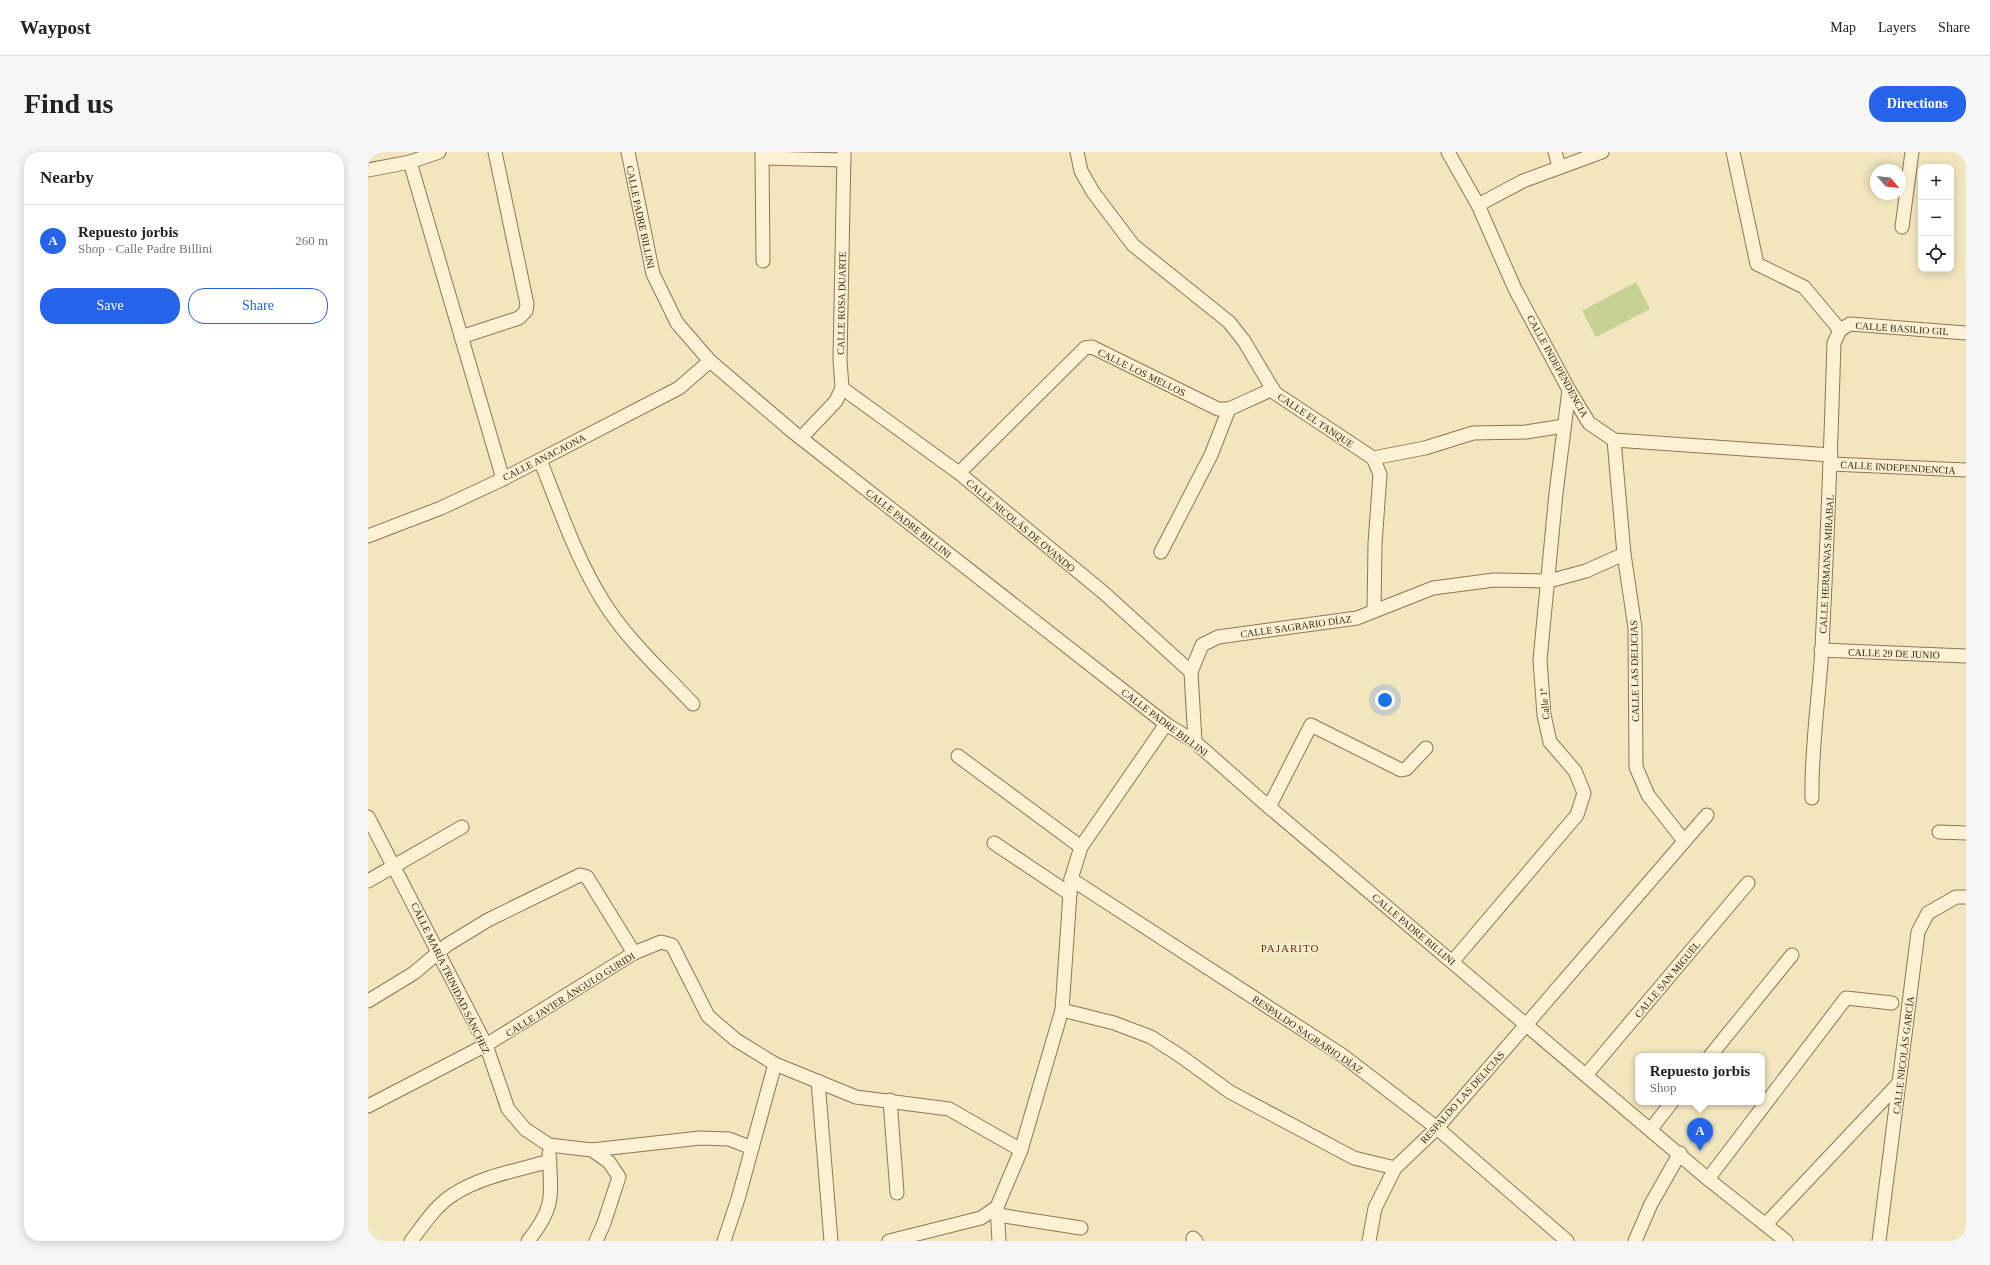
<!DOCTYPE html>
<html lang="en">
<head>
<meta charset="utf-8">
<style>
  :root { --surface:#fff; --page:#f6f6f6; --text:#222; --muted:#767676; --line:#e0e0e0; --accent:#2563eb }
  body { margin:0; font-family:Georgia,serif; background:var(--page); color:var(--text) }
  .controls { position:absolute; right:12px; top:12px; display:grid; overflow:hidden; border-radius:8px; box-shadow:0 2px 10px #0003 }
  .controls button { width:36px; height:36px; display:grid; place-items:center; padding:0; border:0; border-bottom:1px solid var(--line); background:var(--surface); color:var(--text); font:20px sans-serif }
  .compass { position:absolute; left:1502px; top:12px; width:36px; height:36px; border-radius:50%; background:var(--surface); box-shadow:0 2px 10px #0003; rotate:118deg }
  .you { position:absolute; left:1017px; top:548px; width:14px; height:14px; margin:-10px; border:3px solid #fff; border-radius:50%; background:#1a73e8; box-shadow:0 0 0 6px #1a73e833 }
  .badge { display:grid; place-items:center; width:26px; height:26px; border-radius:50%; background:var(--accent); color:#fff; font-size:13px; font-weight:700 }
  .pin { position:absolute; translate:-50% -33px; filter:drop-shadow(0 1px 2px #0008) }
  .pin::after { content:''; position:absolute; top:21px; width:14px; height:12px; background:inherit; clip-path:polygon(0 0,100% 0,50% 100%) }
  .popup { position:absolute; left:1267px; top:901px; width:130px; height:52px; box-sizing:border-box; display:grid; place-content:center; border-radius:8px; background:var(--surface); filter:drop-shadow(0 1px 3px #0005); font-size:13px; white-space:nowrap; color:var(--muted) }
  .popup b { font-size:15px; color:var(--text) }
  .popup::after { content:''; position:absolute; left:50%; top:100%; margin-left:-8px; border:8px solid transparent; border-top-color:var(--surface) }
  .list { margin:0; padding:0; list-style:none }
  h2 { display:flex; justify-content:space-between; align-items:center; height:52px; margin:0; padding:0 16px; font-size:17px }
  h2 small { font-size:13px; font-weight:400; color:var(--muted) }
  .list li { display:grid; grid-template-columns:26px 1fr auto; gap:12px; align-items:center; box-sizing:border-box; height:72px; padding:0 16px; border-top:1px solid var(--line) }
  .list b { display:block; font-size:15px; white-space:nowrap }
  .list p { margin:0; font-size:13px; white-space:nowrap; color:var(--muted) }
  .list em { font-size:13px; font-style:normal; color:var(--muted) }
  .actions { display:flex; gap:8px; padding:12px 16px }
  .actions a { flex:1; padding:9px 0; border:1px solid var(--accent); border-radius:16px; text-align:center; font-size:14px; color:var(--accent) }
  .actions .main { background:var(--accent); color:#fff }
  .icon { flex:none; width:22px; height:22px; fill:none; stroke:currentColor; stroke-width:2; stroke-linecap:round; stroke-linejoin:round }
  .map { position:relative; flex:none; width:1598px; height:1089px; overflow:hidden; border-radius:16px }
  header { display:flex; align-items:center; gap:24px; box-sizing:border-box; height:56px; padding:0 20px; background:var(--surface); border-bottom:1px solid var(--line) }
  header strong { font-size:19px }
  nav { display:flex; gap:22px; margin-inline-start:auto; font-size:14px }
  .intro { display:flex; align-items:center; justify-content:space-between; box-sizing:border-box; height:96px; padding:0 24px }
  h1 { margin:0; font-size:28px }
  .button { padding:10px 18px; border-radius:16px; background:var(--accent); color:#fff; font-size:14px; font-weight:700 }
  main { display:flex; gap:24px; padding:0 24px }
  aside { flex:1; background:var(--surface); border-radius:16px; box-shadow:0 2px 10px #0003 }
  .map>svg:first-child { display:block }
  .green { fill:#c6d192 }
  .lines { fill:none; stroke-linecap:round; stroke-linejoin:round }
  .street-casing { stroke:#8c7656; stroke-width:15 }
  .street { stroke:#fcf2d3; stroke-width:13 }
  .labels { text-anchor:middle; stroke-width:3; stroke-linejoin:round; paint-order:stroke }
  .street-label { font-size:10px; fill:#3a2c1c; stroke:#f9efcf }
  .neighbourhood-label { font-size:11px; letter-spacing:1px; fill:#6b2e17; stroke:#f9efcf }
</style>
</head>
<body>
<header>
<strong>Waypost</strong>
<nav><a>Map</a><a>Layers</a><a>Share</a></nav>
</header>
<div class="intro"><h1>Find us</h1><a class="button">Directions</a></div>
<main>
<aside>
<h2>Nearby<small></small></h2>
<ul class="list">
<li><span class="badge">A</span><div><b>Repuesto jorbis</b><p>Shop · Calle Padre Billini</p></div><em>260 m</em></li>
</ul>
<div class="actions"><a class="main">Save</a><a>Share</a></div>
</aside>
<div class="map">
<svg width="1598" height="1089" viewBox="0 0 1598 1089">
  <rect width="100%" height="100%" fill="#f2e6bf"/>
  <polygon class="green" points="1268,130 1282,157 1228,185 1214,159"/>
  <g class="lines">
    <defs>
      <g id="street">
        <polyline points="260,0 285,122 309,171 342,209 425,280 798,572 827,590 901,655 1340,1027 1418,1089"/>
        <polyline points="394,0 395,109"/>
        <polyline points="709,0 713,19 725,40 765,93 861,170 876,189 907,241 1005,306 1012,322 1007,392 1006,459"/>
        <polyline points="1080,0 1110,53 1147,137 1201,238 1221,271 1246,288 1463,303"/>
        <polyline points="1187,0 1191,14"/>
        <polyline points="1365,0 1389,112 1436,135 1472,178"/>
        <polyline points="394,6 476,8"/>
        <polyline points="42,10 135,327"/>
        <polyline points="0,18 42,10 71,0"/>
        <polyline points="1110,53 1155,29 1234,0"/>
        <polyline points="1534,75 1544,0"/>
        <polyline points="1472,178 1482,172 1598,181"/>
        <polyline points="93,185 151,166 158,159 159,152 127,0"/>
        <polyline points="474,236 591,321 736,441 823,520"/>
        <polyline points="433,286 468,249 474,236 472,208 476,0"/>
        <polyline points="1246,288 1256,402 1267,476 1268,615 1280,643 1316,689"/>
        <polyline points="1005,306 1057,296 1105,281 1158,280 1196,274"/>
        <path d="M172,308C191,355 208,406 235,449C259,488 294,519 325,552"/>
        <polyline points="1463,312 1598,318"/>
        <polyline points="591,321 717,196 724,195 850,257 861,257 905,237"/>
        <polyline points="0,384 73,356 135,327 311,236 342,209"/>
        <polyline points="793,400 843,303 861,257"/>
        <polyline points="1453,498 1598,504"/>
        <polyline points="827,590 823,520 834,493 850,485 989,466 1065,436 1126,428 1181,429 1218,419 1256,402"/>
        <polyline points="590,604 713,695"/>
        <path d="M1444,646C1443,596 1451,546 1454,496C1459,394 1463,292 1466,191L1472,178"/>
        <polyline points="901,655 943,573 1033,618 1038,617 1058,596"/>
        <polyline points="0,665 118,893 140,957 157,977 181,993 224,998 241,1010 251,1025 236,1071 228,1089"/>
        <polyline points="1571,680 1598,681"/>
        <polyline points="626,691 702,742"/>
        <polyline points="703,727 974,903 1069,976 1199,1089"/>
        <polyline points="0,729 94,675"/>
        <polyline points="1085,809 1209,663 1216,641 1207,619 1182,590 1176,563 1172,508 1188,341 1201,238"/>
        <polyline points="0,849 46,821 79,793 120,768 212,723 219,725 266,801"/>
        <polyline points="694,858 746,871 783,885 814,905 862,940 986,1006 1027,1016 1069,976 1339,663"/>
        <polyline points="1342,904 1424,803"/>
        <polyline points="1218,923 1380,731"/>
        <polyline points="450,929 463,1089"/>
        <polyline points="522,948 529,1041"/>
        <polyline points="0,954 118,893 266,801 293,790 304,793 340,864 368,888 407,912 488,945 581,957 653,998"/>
        <polyline points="1283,977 1304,950"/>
        <polyline points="384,996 407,912"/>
        <polyline points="224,998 332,986 361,987 384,996 370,1047 356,1089"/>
        <polyline points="1340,1027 1478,846 1524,851"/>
        <polyline points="629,1055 631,1089"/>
        <polyline points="630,1063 713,1076"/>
        <polyline points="1398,1072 1531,931"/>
        <polyline points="825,1086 828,1089"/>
        <path d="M43,1089C56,1072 68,1053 86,1042C114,1024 151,1018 182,1009"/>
        <path d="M160,1089C188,1054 183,1043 181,1001"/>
        <polyline points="521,1089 613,1066 629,1055 653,998 694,858 703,727 713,695 798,572"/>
        <polyline points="1001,1089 1007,1056 1027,1016"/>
        <polyline points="1267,1089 1283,1052 1312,1001"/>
        <polyline points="1511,1089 1550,780 1560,761 1588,745 1598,745"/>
      </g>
    </defs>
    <use href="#street" class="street-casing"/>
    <use href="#street" class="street"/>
  </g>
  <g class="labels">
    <g class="street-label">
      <text transform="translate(273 65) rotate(78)" y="4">CALLE PADRE BILLINI</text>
      <text transform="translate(473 151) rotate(-89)" y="4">CALLE ROSA DUARTE</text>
      <text transform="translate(1534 176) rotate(4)" y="4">CALLE BASILIO GIL</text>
      <text transform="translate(1190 214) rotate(61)" y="4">CALLE INDEPENDENCIA</text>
      <text transform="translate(774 220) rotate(26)" y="4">CALLE LOS MELLOS</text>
      <text transform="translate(948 268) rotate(34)" y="4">CALLE EL TANQUE</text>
      <text transform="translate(176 305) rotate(-27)" y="4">CALLE ANACAONA</text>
      <text transform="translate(1530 315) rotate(3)" y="4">CALLE INDEPENDENCIA</text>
      <text transform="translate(541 371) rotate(38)" y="4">CALLE PADRE BILLINI</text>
      <text transform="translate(653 373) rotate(40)" y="4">CALLE NICOLÁS DE OVANDO</text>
      <text transform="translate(1458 412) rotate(-87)" y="4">CALLE HERMANAS MIRABAL</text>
      <text transform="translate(928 474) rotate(-8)" y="4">CALLE SAGRARIO DÍAZ</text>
      <text transform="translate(1526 501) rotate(2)" y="4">CALLE 29 DE JUNIO</text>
      <text transform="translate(1266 519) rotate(-91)" y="4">CALLE LAS DELICIAS</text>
      <text transform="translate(1176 552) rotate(-96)" y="4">Calle 1ª</text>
      <text transform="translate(797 570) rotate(37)" y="4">CALLE PADRE BILLINI</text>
      <text transform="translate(1046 777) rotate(40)" y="4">CALLE PADRE BILLINI</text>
      <text transform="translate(83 826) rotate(64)" y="4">CALLE MARÍA TRINIDAD SÁNCHEZ</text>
      <text transform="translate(1299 827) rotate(-50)" y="4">CALLE SAN MIGUEL</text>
      <text transform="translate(202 842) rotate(-32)" y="4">CALLE JAVIER ÁNGULO GURIDI</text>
      <text transform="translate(940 882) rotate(34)" y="4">RESPALDO SAGRARIO DÍAZ</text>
      <text transform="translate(1535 903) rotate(-83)" y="4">CALLE NICOLÁS GARCÍA</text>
      <text transform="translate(1094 945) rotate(-48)" y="4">RESPALDO LAS DELICIAS</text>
    </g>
    <g class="neighbourhood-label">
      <text x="922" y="800">PAJARITO</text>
    </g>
  </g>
</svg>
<div class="controls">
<button>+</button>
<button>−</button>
<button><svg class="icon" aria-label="locate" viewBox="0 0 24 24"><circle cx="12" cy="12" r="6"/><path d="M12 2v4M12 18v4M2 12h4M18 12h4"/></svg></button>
</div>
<svg class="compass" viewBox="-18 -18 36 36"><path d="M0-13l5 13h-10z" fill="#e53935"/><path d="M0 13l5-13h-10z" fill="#767676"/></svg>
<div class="you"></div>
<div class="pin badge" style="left:1332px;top:999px">A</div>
<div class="popup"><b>Repuesto jorbis</b>Shop</div>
</div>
</main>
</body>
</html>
